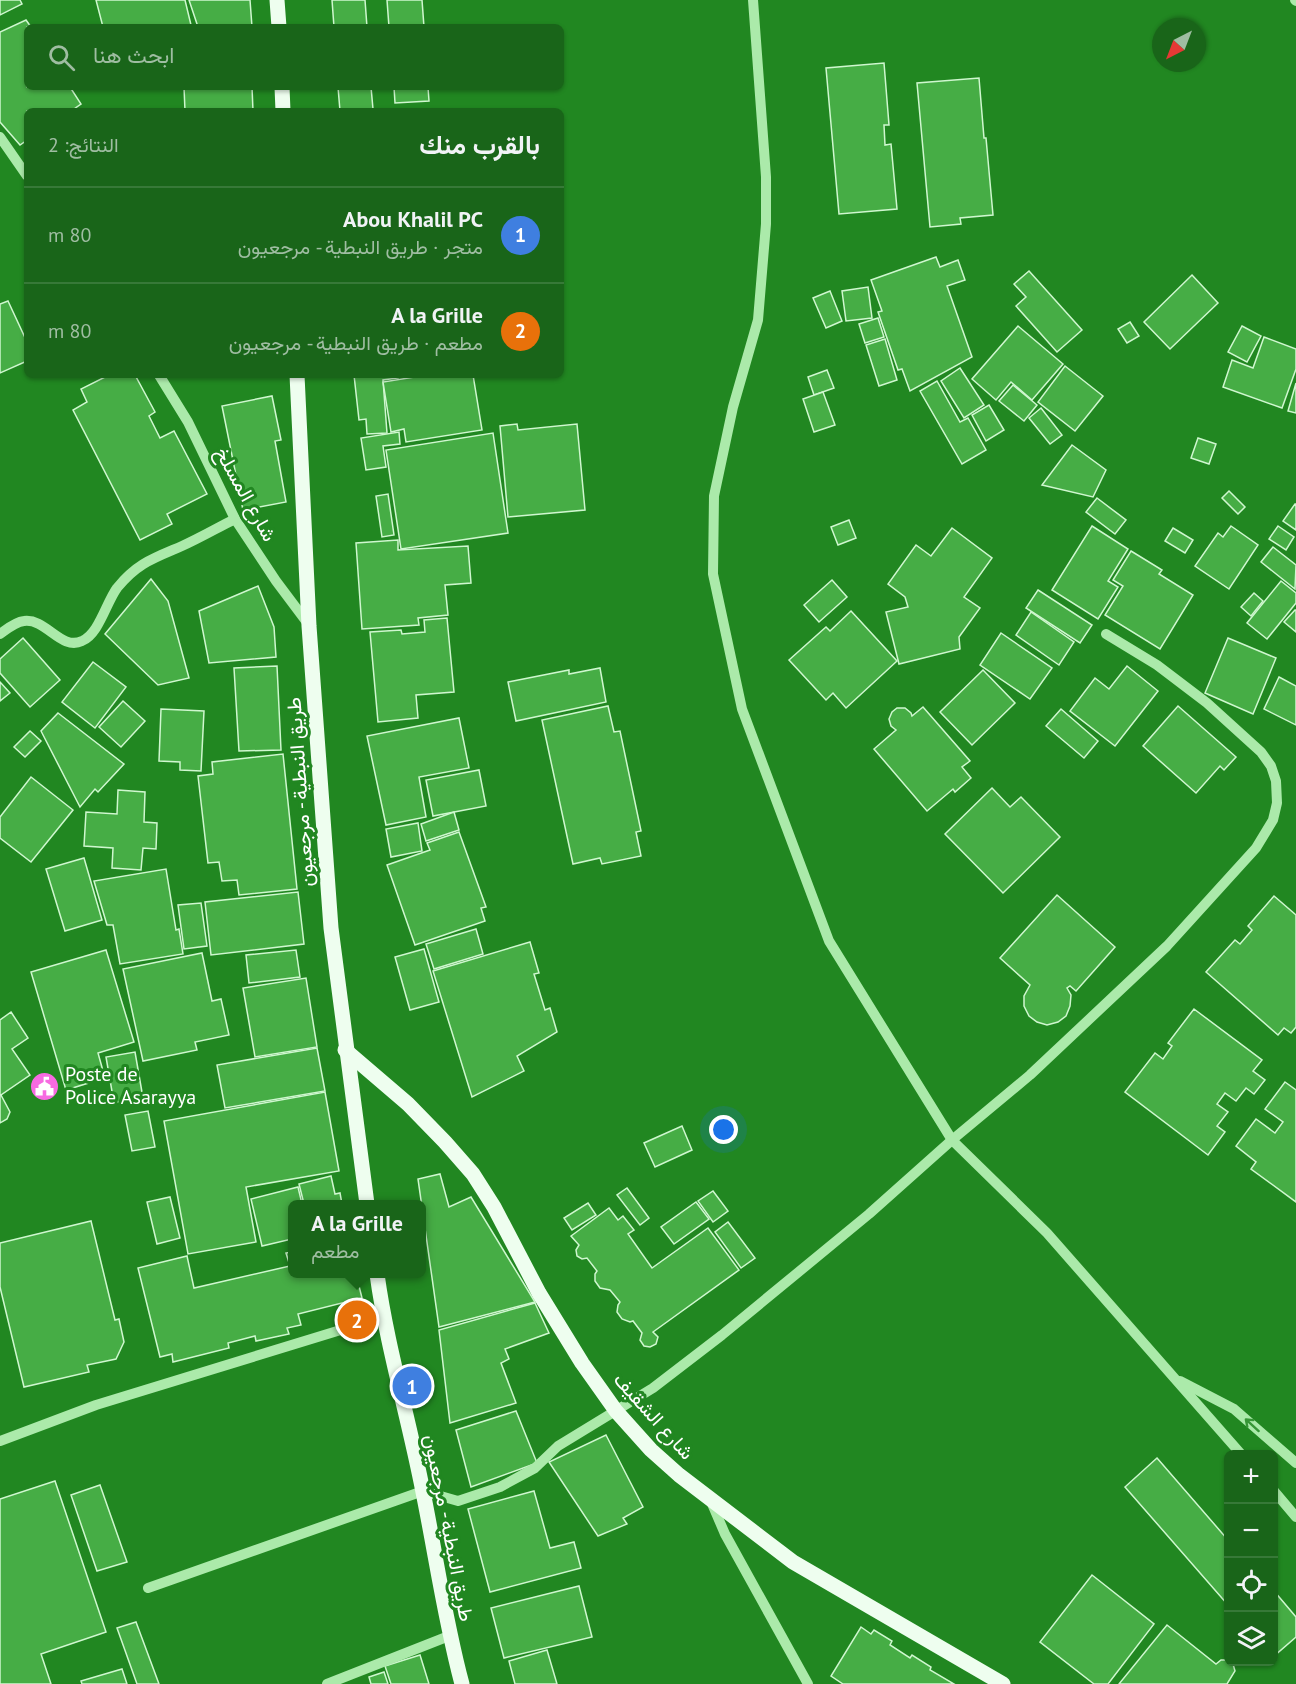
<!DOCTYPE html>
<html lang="ar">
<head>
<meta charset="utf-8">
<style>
  :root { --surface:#196519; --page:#266e26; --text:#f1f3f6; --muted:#9fbda2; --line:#377938; --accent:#95b2f1 }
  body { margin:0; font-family:"PT Sans",Vazirmatn,sans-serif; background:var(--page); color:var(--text); direction:rtl }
  .controls { position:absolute; right:18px; bottom:18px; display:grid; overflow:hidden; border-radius:9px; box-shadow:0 2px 4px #0004 }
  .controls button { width:54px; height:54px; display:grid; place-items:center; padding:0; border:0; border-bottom:2px solid var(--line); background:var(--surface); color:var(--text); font:30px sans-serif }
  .compass { position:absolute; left:1152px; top:18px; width:54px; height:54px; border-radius:50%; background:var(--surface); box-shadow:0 2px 4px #0004; rotate:222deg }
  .you { position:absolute; left:724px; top:1130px; width:21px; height:21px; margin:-15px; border:4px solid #fff; border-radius:50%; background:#1a73e8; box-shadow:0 0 0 9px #1a73e833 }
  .badge { display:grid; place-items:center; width:39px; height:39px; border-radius:50%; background:var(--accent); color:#fff; font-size:20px; font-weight:700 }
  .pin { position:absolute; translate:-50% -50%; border:3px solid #fff; box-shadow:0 2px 6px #0006 }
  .popup { position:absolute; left:288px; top:1200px; width:138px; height:78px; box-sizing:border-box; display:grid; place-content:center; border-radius:9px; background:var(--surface); filter:drop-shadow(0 2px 4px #0005); font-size:20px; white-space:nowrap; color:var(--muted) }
  .popup b { font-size:22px; color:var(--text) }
  .popup::after { content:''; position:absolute; left:50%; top:100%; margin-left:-12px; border:12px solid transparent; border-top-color:var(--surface) }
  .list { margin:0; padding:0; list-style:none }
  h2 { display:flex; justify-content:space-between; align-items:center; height:78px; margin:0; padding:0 24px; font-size:26px }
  h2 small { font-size:20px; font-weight:400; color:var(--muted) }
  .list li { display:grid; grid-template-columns:39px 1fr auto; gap:18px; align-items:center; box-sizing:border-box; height:96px; padding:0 24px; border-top:2px solid var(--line) }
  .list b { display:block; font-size:22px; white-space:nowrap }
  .list p { margin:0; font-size:20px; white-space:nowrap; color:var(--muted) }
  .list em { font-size:20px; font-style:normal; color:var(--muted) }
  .icon { flex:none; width:33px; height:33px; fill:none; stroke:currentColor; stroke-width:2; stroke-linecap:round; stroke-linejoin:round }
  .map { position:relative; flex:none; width:1296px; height:1684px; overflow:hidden; direction:ltr }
  .search { position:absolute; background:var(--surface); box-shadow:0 2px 4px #0004; left:24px; top:24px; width:540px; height:66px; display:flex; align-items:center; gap:15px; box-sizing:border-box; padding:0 21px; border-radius:9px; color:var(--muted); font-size:22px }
  .panel { position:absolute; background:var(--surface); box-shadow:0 2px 4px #0004; left:24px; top:108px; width:540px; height:270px; border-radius:9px; direction:rtl }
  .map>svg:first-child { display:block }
  .building { fill:#46ad45; stroke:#cff7cf; stroke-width:1.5 }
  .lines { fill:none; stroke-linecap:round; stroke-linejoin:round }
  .minor { stroke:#abeaaa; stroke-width:10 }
  .major { stroke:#eefeef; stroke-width:15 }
  .oneway { stroke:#369636 }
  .labels { text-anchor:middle; stroke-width:6; stroke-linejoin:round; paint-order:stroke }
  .street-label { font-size:20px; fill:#fff; stroke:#218721 }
  .poi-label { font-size:20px; fill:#fff; stroke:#218721; text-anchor:start }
</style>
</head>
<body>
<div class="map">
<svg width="1296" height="1684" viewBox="0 0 1296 1684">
  <rect width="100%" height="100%" fill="#218721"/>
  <g class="building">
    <polygon points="0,0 20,0 22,4 0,15"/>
    <polygon points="96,0 185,0 191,25 182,27 103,27"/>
    <polygon points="189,0 250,0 252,27 198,27"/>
    <polygon points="332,0 365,0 367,27 334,27"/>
    <polygon points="387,0 422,0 424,27 389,27"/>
    <polygon points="26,20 31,27 27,27 27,87 70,87 81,104 71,111 27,111 27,140 20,145 0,122 0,32"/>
    <polygon points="884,63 889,125 884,125 885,145 891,144 897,209 839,214 826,68"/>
    <polygon points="979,78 984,138 986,138 993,215 960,218 961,224 930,227 917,83"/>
    <polygon points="184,87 252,87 253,111 185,111"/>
    <polygon points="338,87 371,87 373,109 340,111"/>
    <polygon points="394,87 428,87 429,101 395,103"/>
    <polygon points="936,257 940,267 958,260 965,280 947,286 972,357 910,391 902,369 898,370 878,312 882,311 871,280"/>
    <polygon points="1029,271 1082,330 1057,352 1016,306 1026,297 1014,284"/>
    <polygon points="1192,275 1218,303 1170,349 1144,322"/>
    <polygon points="868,287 872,318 846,321 842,291"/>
    <polygon points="830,291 842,321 826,328 813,298"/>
    <polygon points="8,301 27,342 27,361 0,373 0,304"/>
    <polygon points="878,318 884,337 865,343 859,324"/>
    <polygon points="1130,322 1139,336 1127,343 1118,329"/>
    <polygon points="1018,326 1063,364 1032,400 1011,382 996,400 972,379"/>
    <polygon points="1242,326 1261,336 1247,362 1228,352"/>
    <polygon points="1264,337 1296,349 1296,369 1282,408 1223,387 1232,360 1253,368"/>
    <polygon points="885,339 897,380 879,386 866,345"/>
    <polygon points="1065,366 1103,396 1075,431 1038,402"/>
    <polygon points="960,368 984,405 964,418 941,381"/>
    <polygon points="827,370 834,388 814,395 808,377"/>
    <polygon points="109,375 135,375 155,412 149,416 160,438 174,431 207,494 167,514 172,524 140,540 73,410 87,402 81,389"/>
    <polygon points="354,375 397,375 398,378 383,380 387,433 367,434 366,419 359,420"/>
    <polygon points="427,375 473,375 482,430 406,442 404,429 391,432 383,382"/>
    <polygon points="937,381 960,422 968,418 986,450 962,464 920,391"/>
    <polygon points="1296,383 1296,413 1288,411"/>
    <polygon points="1013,385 1037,405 1024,421 999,401"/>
    <polygon points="823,392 835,425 814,432 803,399"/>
    <polygon points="272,396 281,440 275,441 286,502 243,510 222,406"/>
    <polygon points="989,405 1004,430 986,441 972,415"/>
    <polygon points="1041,408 1062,435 1050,444 1029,418"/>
    <polygon points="517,424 518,430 577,424 585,510 508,517 500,426"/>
    <polygon points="399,432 400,444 383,446 386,467 366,470 361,438"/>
    <polygon points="493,433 508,533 401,549 386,450"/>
    <polygon points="1198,438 1216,444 1209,464 1191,458"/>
    <polygon points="1072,445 1106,470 1093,497 1042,485"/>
    <polygon points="1229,491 1245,507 1238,514 1222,498"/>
    <polygon points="388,494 394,535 382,537 376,496"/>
    <polygon points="1097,498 1126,520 1115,534 1086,512"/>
    <polygon points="1295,504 1296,504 1296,530 1283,521"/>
    <polygon points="849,520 856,538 838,545 831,527"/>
    <polygon points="1092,526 1128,549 1108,581 1118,587 1098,619 1052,590"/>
    <polygon points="1231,526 1258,545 1229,589 1195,566 1218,533 1223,537"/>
    <polygon points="1278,526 1294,537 1286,550 1269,539"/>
    <polygon points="952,528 992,558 964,597 980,608 959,637 960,649 899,664 886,612 908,607 905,597 888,584 916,545 931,556"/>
    <polygon points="1173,528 1193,540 1185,553 1165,541"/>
    <polygon points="398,540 398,550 468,546 471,583 445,585 448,615 418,618 419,625 362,629 356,543"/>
    <polygon points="1273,547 1296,565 1295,589 1261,562"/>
    <polygon points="1131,551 1162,570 1159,574 1193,595 1160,649 1105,615 1123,586 1113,580"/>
    <polygon points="151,579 168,601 189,678 158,685 105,634"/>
    <polygon points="832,580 847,597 819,622 804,605"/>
    <polygon points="1281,581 1296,593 1296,603 1267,639 1247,623"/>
    <polygon points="258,586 274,627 276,657 209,663 199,611"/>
    <polygon points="1038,590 1092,625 1080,643 1026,608"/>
    <polygon points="1254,593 1263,601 1251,616 1241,607"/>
    <polygon points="1295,610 1296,610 1296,632 1284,622"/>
    <polygon points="851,611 897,661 846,708 833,693 826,700 789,660 826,627 830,631"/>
    <polygon points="1031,612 1074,642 1059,665 1016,635"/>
    <polygon points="447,618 454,692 416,695 418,718 378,722 370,632 401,630 402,634 425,632 424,620"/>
    <polygon points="1001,633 1052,668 1030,699 980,665"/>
    <polygon points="23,638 60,680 30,707 0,673 0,659"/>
    <polygon points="1228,638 1276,658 1253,714 1205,693"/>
    <polygon points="93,662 126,687 95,728 62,702"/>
    <polygon points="277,666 281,750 239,751 234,668"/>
    <polygon points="1127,666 1158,691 1115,746 1070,711 1095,678 1109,689"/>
    <polygon points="600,668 606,702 516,721 508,682 569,670 569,674"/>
    <polygon points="983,670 1015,703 972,745 940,712"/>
    <polygon points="1279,677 1296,686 1296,725 1264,709"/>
    <polygon points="0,682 10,693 0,701"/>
    <polygon points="123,701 145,721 121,747 99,727"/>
    <polygon points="608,706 614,732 620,731 641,831 636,832 641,856 602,864 600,858 573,864 542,720"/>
    <polygon points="1178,706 1236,757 1224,770 1220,766 1196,793 1143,746"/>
    <polygon points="923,707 970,761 962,767 971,778 955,792 953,789 927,811 874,749 896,730 891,726 889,719 892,712 897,708 905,708 911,713 912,716"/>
    <polygon points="161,709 204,711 201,771 180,770 180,762 159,761"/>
    <polygon points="1061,709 1098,741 1084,758 1046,726"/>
    <polygon points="58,713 124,764 98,792 95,789 80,807 41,731"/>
    <polygon points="459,718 469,768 419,777 426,817 386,825 367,736"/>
    <polygon points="30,731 41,741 25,757 14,747"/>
    <polygon points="283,754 297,889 239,895 237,880 222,881 219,862 208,863 198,776 213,774 212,762"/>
    <polygon points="479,770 486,806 433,816 426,780"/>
    <polygon points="31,777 73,810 31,862 0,838 0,817"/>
    <polygon points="992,788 1010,807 1021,797 1060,837 1003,893 945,834"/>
    <polygon points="118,790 145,792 144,822 157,823 156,849 143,848 141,870 112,868 113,848 84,846 86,812 117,814"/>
    <polygon points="454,812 459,830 426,841 421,824"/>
    <polygon points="418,823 422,851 391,857 386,829"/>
    <polygon points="459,832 486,907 481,908 485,921 415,945 387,865 430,850 427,843"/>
    <polygon points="84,858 102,920 65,931 46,869"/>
    <polygon points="166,869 176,930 179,929 183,954 120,964 113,925 107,925 94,881"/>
    <polygon points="298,892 304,944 211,955 205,902"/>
    <polygon points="1057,895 1115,947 1076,991 1070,986 1067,988 1071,995 1070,1006 1066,1016 1058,1022 1047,1025 1037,1022 1029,1016 1024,1006 1024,996 1030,985 1000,958"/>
    <polygon points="1274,896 1296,915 1296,1027 1291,1033 1284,1028 1278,1035 1206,972 1235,940 1240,944 1252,930 1248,926"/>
    <polygon points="201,903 207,946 184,949 178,905"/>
    <polygon points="476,929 483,954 434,969 426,944"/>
    <polygon points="530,942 539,973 534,974 545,1010 550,1008 557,1032 517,1056 524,1071 472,1097 433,971"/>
    <polygon points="424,949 439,1002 410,1010 395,957"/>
    <polygon points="106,950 134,1042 98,1053 105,1078 66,1090 31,972"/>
    <polygon points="296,950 300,977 249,983 246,955"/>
    <polygon points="202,953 212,1001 221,999 229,1035 195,1042 197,1050 143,1061 123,969"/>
    <polygon points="306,978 317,1047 255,1057 243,988"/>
    <polygon points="1194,1009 1262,1060 1253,1071 1265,1080 1254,1094 1246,1088 1236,1101 1225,1093 1217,1104 1228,1112 1217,1126 1225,1132 1208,1155 1125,1092 1155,1053 1163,1059 1172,1046 1168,1043"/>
    <polygon points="11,1012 28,1038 12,1049 30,1075 1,1095 10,1112 7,1119 0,1123 0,1020"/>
    <polygon points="317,1048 325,1091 225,1108 217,1065"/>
    <polygon points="135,1052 143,1098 114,1103 106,1057"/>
    <polygon points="1285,1082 1296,1090 1296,1202 1251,1169 1256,1162 1236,1146 1256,1119 1275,1133 1283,1122 1265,1109"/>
    <polygon points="325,1092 339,1171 246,1187 256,1242 188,1254 164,1121"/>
    <polygon points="148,1111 155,1147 132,1151 125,1115"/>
    <polygon points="682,1126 692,1150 655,1167 644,1143"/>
    <polygon points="440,1174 449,1207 471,1197 535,1302 439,1327 418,1179"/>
    <polygon points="331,1176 335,1194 340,1193 342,1204 304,1204 299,1184"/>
    <polygon points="298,1187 302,1204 292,1204 292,1239 262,1246 251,1199"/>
    <polygon points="627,1188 649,1218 640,1225 617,1195"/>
    <polygon points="713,1191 728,1211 713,1222 698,1201"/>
    <polygon points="170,1197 180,1238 157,1244 147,1202"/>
    <polygon points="696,1202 709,1219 674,1244 661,1227"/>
    <polygon points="588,1203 596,1215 572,1230 564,1218"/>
    <polygon points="609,1208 618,1220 623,1216 634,1230 628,1234 652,1268 708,1228 739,1270 653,1332 658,1337 656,1344 650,1347 644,1346 640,1340 642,1333 633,1321 630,1322 622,1319 617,1312 618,1305 620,1302 610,1290 600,1288 595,1281 595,1274 597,1271 587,1258 582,1259 577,1256 576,1250 579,1245 571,1236"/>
    <polygon points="91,1221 115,1320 119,1319 124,1342 116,1359 87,1365 89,1372 24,1387 0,1287 0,1243"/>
    <polygon points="728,1222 755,1258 741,1268 715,1232"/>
    <polygon points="292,1252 292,1274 356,1274 362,1298 298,1314 301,1325 287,1328 289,1334 256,1341 255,1336 228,1343 229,1348 173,1362 172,1354 160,1357 138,1268 187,1256 194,1288 290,1266 286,1253"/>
    <polygon points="535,1303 549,1333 505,1349 509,1359 501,1363 516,1403 450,1423 439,1330"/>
    <polygon points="516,1411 537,1463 471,1487 456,1430"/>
    <polygon points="606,1435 643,1507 623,1518 627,1524 598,1536 549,1462"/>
    <polygon points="1157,1458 1228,1540 1228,1605 1125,1487"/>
    <polygon points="55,1481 106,1632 41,1654 51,1684 0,1684 0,1499"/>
    <polygon points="100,1485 127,1562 97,1571 71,1495"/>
    <polygon points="534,1491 550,1548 574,1542 581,1568 490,1592 468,1509"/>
    <polygon points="1092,1575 1154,1624 1108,1684 1094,1684 1040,1642"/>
    <polygon points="579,1586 592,1637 504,1658 491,1608"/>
    <polygon points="1274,1591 1296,1617 1296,1637 1274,1656"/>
    <polygon points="136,1622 159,1684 137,1684 117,1628"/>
    <polygon points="1167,1625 1216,1664 1221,1660 1228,1660 1233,1664 1235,1671 1227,1684 1119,1684"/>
    <polygon points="861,1627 871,1634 874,1630 892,1641 890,1645 910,1658 912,1655 931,1667 930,1670 954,1684 843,1684 831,1676"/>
    <polygon points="547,1650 557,1684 515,1684 509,1661"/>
    <polygon points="420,1655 429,1684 391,1684 385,1666"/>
    <polygon points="122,1669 127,1684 82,1684 81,1681"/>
    <polygon points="384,1672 388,1684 371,1684 369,1677"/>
  </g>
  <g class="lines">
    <g class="minor">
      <polyline points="753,0 766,177 766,224 758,320 733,407 714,496 713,574 742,709 829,941 952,1140 1047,1233 1241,1454"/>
      <polyline points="1295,0 1296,1"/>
      <polyline points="0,137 27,176"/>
      <polyline points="159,375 188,422 235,519 276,581 309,625"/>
      <path d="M0,634C7,629 15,622 24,621C46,618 61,651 82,641C99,634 106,603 117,588C137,563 154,558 182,546C200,538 217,528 235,519"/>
      <polyline points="1180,1381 1234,1409 1296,1463"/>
      <polyline points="0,1441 96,1405 383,1317"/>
      <polyline points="1274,1491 1296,1517"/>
      <polyline points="710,1499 725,1534 808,1684"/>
      <polyline points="148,1588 423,1491 458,1501 500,1487 535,1468 558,1446 653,1388 722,1335 869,1214 952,1140 1030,1075 1167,946 1256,848 1273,820 1277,803 1276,781 1271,766 1261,752 1207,703 1157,665 1106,634"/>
      <polyline points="327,1684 449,1636"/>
    </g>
    <g class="major">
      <polyline points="277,0 279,27"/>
      <polyline points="282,87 283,111"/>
      <polyline points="297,375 309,626 331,928 367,1204"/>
      <polyline points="345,1050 408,1104 445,1142 473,1174 494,1207 539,1293 582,1363 616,1411 651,1450 679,1475 793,1562 1003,1684"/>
      <path d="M377,1274C387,1347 409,1419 423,1492C436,1556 445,1621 462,1684"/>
    </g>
  </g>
  <defs><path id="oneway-shaft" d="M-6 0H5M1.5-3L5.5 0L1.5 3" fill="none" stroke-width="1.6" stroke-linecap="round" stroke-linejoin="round" transform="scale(1.5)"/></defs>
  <use class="oneway" href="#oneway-shaft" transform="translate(1252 1425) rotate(-138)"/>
  <defs>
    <symbol id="civic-disc" viewBox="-11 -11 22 22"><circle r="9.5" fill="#f76be1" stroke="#218721"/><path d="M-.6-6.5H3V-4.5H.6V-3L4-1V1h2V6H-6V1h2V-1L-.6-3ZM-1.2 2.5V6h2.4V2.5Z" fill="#fff"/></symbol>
  </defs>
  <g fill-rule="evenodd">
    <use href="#civic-disc" x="28" y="1070" width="33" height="33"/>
  </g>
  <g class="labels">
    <g class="street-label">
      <text transform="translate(246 494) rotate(61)" y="7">شارع المسلخ</text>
      <text transform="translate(300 792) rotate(-94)" y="7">طريق النبطية - مرجعيون</text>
      <text transform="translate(654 1416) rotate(48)" y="7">شارع الشقيف</text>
      <text transform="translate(449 1528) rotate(79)" y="7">طريق النبطية - مرجعيون</text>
    </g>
    <g class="poi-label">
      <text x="65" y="1081">Poste de<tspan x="65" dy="23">Police Asarayya</tspan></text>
    </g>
  </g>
</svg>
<div class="controls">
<button>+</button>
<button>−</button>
<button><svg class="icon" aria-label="locate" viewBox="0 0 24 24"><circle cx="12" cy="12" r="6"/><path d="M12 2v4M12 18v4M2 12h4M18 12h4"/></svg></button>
<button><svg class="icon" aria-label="layers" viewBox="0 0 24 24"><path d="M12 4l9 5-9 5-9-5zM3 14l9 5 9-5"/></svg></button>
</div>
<svg class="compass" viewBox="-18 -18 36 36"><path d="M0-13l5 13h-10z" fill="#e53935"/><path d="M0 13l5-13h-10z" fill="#9fbda2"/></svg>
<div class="you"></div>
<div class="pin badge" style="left:412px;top:1386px;background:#3f7fe0">1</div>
<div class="pin badge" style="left:357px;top:1320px;background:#e8710a">2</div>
<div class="popup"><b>A la Grille</b>مطعم</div>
<div class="search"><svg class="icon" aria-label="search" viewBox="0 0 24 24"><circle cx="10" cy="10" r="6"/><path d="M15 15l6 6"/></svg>ابحث هنا</div>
<section class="panel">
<h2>بالقرب منك<small>النتائج: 2</small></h2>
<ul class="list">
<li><span class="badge" style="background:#3f7fe0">1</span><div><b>Abou Khalil PC</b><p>متجر · طريق النبطية - مرجعيون</p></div><em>80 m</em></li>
<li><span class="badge" style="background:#e8710a">2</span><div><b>A la Grille</b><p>مطعم · طريق النبطية - مرجعيون</p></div><em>80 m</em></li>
</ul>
</section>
</div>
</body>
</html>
